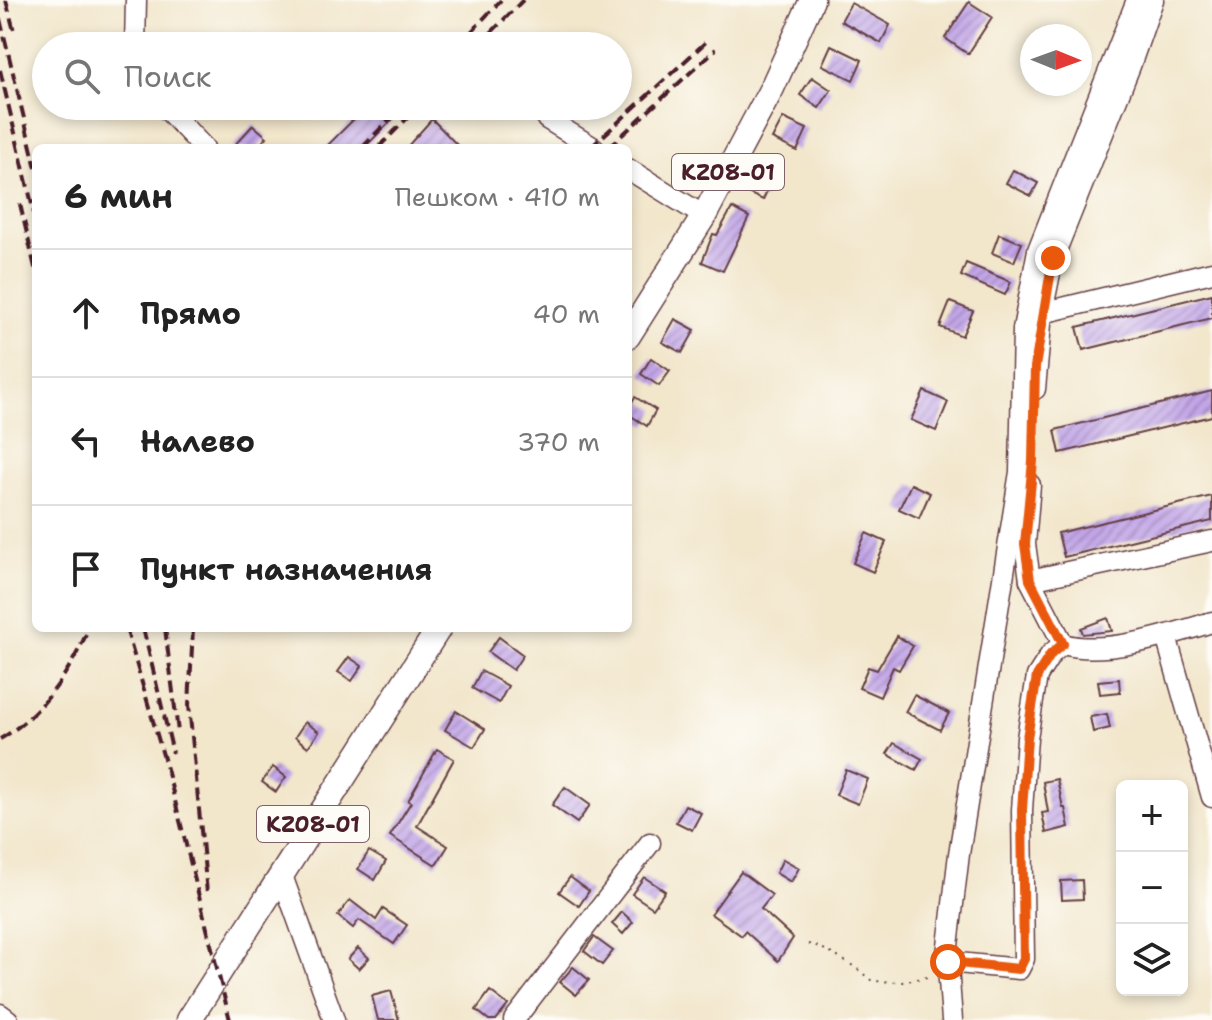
<!DOCTYPE html>
<html lang="ru">
<head>
<meta charset="utf-8">
<style>
  :root { --surface:#fff; --page:#f2f2f2; --text:#222; --muted:#767676; --line:#e0e0e0 }
  body { margin:0; font-family:"Shantell Sans",sans-serif; background:var(--page); color:var(--text) }
  .controls { position:absolute; right:24px; bottom:24px; display:grid; overflow:hidden; border-radius:12px; box-shadow:0 4px 12px #0003 }
  .controls button { width:72px; height:72px; display:grid; place-items:center; padding:0; border:0; border-bottom:2px solid var(--line); background:var(--surface); color:var(--text); font:40px sans-serif }
  .compass { position:absolute; left:1020px; top:24px; width:72px; height:72px; border-radius:50%; background:var(--surface); box-shadow:0 4px 12px #0003; rotate:91deg }
  .stop { position:absolute; width:24px; height:24px; margin:-18px; border:6px solid #ea580c; border-radius:50%; background:#fff }
  .stop.end { background:#ea580c; border-color:#fff; box-shadow:0 2px 8px #0008 }
  .list { margin:0; padding:0; list-style:none }
  h2 { display:flex; justify-content:space-between; align-items:center; height:104px; margin:0; padding:0 32px; font-size:34px }
  h2 small { font-size:26px; font-weight:400; color:var(--muted) }
  .list li { display:grid; grid-template-columns:52px 1fr auto; gap:24px; align-items:center; box-sizing:border-box; height:128px; padding:0 32px; border-top:2px solid var(--line) }
  .list b { display:block; font-size:30px; white-space:nowrap }
  .list em { font-size:26px; font-style:normal; color:var(--muted) }
  .icon { flex:none; width:44px; height:44px; fill:none; stroke:currentColor; stroke-width:2; stroke-linecap:round; stroke-linejoin:round }
  .map { position:relative; flex:none; width:1212px; height:1020px; overflow:hidden }
  .search { position:absolute; background:var(--surface); box-shadow:0 4px 12px #0003; left:32px; top:32px; width:600px; height:88px; display:flex; align-items:center; gap:20px; box-sizing:border-box; padding:0 28px; border-radius:44px; color:var(--muted); font-size:30px }
  .panel { position:absolute; background:var(--surface); box-shadow:0 4px 12px #0003; left:32px; top:144px; width:600px; height:488px; border-radius:12px }
  .map>svg:first-child { display:block }
  .building { fill:url(#building-hatch) }
  .lines { fill:none; stroke-linecap:round; stroke-linejoin:round }
  .minor-casing { stroke:#633d43; stroke-width:23 }
  .major-casing { stroke:#633d43; stroke-width:27 }
  .path { stroke:#633d43; stroke-width:2; stroke-dasharray:2 6; stroke-linecap:butt }
  .minor { stroke:#fff; stroke-width:20 }
  .major { stroke:#fff; stroke-width:24 }
  .rail { stroke:#4a1f2b; stroke-width:4; stroke-dasharray:12 6; stroke-linecap:butt }
  .route { stroke:#ea580c; stroke-width:10 }
  .labels { text-anchor:middle; stroke-width:6; stroke-linejoin:round; paint-order:stroke }
  .shield { fill:#fdfcf7; stroke:#806168; stroke-width:2 }
  .shield-label { font-size:22px; font-weight:bold; fill:#4a1f2b }
</style>
</head>
<body>
<div class="map">
<svg width="1212" height="1020" viewBox="0 0 1212 1020">
  <defs>
    <pattern id="building-hatch" width="6" height="6" patternUnits="userSpaceOnUse" patternTransform="scale(2)"><rect width="6" height="6" fill="#c2a6e8"/><path d="M-1 1l2-2M0 6l6-6M5 7l2-2" fill="none" stroke="#a087bc"/></pattern>
  </defs>
  <rect width="100%" height="100%" fill="#fdfcf7"/>
  <filter id="ink" filterUnits="userSpaceOnUse"><feTurbulence type="fractalNoise" baseFrequency=".0125" numOctaves="2"/><feDisplacementMap in="SourceGraphic" scale="16" xChannelSelector="R" yChannelSelector="G"/><feConvolveMatrix kernelMatrix="1 2 1 2 8 2 1 2 1" color-interpolation-filters="sRGB"/></filter>
  <filter id="wash" filterUnits="userSpaceOnUse"><feTurbulence type="fractalNoise" baseFrequency=".006" numOctaves="4" result="noise"/><feDisplacementMap in="SourceGraphic" scale="32" xChannelSelector="R" yChannelSelector="G"/><feGaussianBlur stdDeviation="1.8" result="paint"/><feColorMatrix in="noise" values="0 0 0 0 0 0 0 0 0 0 0 0 0 0 0 0 0 1.4 0 .05"/><feComposite in="paint" operator="in"/></filter>
  <g filter="url(#wash)">
    <rect width="100%" height="100%" fill="#f2e6cb"/>
    <g id="blocks">
      <g class="building">
        <polygon points="969,2 992,17 968,54 945,38"/>
        <polygon points="851,3 890,25 881,43 841,21"/>
        <polygon points="831,45 862,60 853,80 822,65"/>
        <polygon points="812,77 831,90 819,108 800,95"/>
        <polygon points="367,106 406,106 364,148 325,148"/>
        <polygon points="783,118 807,129 797,151 772,139"/>
        <polygon points="432,119 460,148 406,148"/>
        <polygon points="253,125 267,137 257,148 232,148"/>
        <polygon points="753,165 774,175 763,200 741,190"/>
        <polygon points="1013,170 1038,183 1031,196 1006,183"/>
        <polygon points="732,208 749,217 723,271 702,262 713,234 717,235"/>
        <polygon points="999,234 1022,243 1014,262 992,253"/>
        <polygon points="966,263 1011,282 1005,295 961,276"/>
        <polygon points="1212,294 1212,318 1083,350 1077,327"/>
        <polygon points="950,302 973,311 962,336 940,327"/>
        <polygon points="675,319 695,330 682,353 662,342"/>
        <polygon points="651,358 670,371 659,386 641,374"/>
        <polygon points="924,391 948,402 936,431 911,420"/>
        <polygon points="1212,391 1212,416 1060,453 1055,430"/>
        <polygon points="635,397 656,410 647,426 628,414 628,408"/>
        <polygon points="911,484 930,493 919,518 899,509"/>
        <polygon points="1212,496 1212,521 1064,557 1058,533"/>
        <polygon points="866,533 886,542 873,572 853,563"/>
        <polygon points="1108,618 1112,631 1083,634 1081,628"/>
        <polygon points="897,636 913,646 899,670 893,667 880,697 859,688 868,667 877,670"/>
        <polygon points="499,637 523,655 513,670 488,652"/>
        <polygon points="349,657 362,666 352,681 338,672"/>
        <polygon points="481,671 508,686 499,703 472,688"/>
        <polygon points="1119,679 1120,692 1100,694 1098,681"/>
        <polygon points="914,695 949,713 940,730 905,712"/>
        <polygon points="456,711 485,729 474,747 445,730"/>
        <polygon points="1107,714 1110,728 1093,732 1090,717"/>
        <polygon points="305,722 319,732 308,747 295,737"/>
        <polygon points="894,743 922,759 916,770 887,754"/>
        <polygon points="437,749 454,759 417,826 448,846 436,865 390,836 411,802 408,801"/>
        <polygon points="273,767 286,777 276,792 262,782"/>
        <polygon points="846,770 868,779 858,804 836,795"/>
        <polygon points="1057,779 1063,808 1065,808 1069,827 1046,833 1042,813 1048,812 1043,782"/>
        <polygon points="565,787 590,805 577,823 552,805"/>
        <polygon points="685,805 701,813 692,830 676,822"/>
        <polygon points="369,851 386,861 375,880 358,869"/>
        <polygon points="783,859 799,868 791,882 776,873"/>
        <polygon points="741,872 772,895 761,909 793,938 778,961 745,931 742,936 711,914"/>
        <polygon points="570,877 589,891 579,906 559,892"/>
        <polygon points="644,877 665,891 653,908 632,894"/>
        <polygon points="1082,880 1083,899 1062,900 1061,881"/>
        <polygon points="350,900 376,920 383,909 407,925 394,944 359,920 353,928 338,916"/>
        <polygon points="622,912 633,922 623,934 612,924"/>
        <polygon points="594,937 613,951 602,965 584,951"/>
        <polygon points="358,948 369,958 359,969 348,959"/>
        <polygon points="573,967 589,980 576,995 560,982"/>
        <polygon points="391,991 399,1020 378,1020 372,996"/>
        <polygon points="490,991 508,1005 496,1020 489,1020 476,1010"/>
      </g>
    </g>
  </g>
  <g filter="url(#ink)">
    <use href="#blocks" fill-opacity="0" stroke="#633d43" stroke-width="2"/>
    <g class="lines">
      <defs>
        <g id="minor">
          <polyline points="135,46 136,0"/>
          <polyline points="164,106 204,148"/>
          <polyline points="547,119 594,148"/>
          <polyline points="628,169 704,216"/>
          <polyline points="1042,313 1212,272"/>
          <polyline points="1035,389 1042,313 1053,258 1130,66 1153,0"/>
          <path d="M1030,485L1025,544L1030,580L1063,644C1105,656 1170,635 1212,622"/>
          <polyline points="1030,580 1212,541"/>
          <polyline points="1166,636 1212,797"/>
          <polyline points="281,873 334,1020"/>
          <polyline points="948,962 1019,969 1024,959 1022,810 1027,738 1037,676 1051,654 1063,644"/>
          <polyline points="0,1014 8,1020"/>
          <polyline points="514,1020 650,843"/>
          <polyline points="952,1020 947,954 959,854 1020,472 1023,329 1038,250 1137,0"/>
        </g>
        <g id="major">
          <polyline points="628,336 704,216 772,88 812,0"/>
          <polyline points="189,1020 439,628"/>
        </g>
      </defs>
      <use href="#minor" class="minor-casing"/>
      <use href="#major" class="major-casing"/>
      <polyline class="path" points="808,944 820,947 855,967 872,981 902,982 932,976"/>
      <use href="#minor" class="minor"/>
      <use href="#major" class="major"/>
      <g class="rail">
        <polyline points="6,0 14,31"/>
        <polyline points="0,19 36,168"/>
        <polyline points="458,46 501,0"/>
        <polyline points="478,46 523,0"/>
        <polyline points="0,70 36,221"/>
        <polyline points="362,148 402,106"/>
        <polyline points="378,148 419,106"/>
        <polyline points="590,148 708,40"/>
        <polyline points="608,148 716,49"/>
        <polyline points="20,204 36,272"/>
        <polyline points="126,628 167,769 230,1020"/>
        <polyline points="143,628 173,753"/>
        <polyline points="165,628 178,732"/>
        <polyline points="193,628 189,705 207,893"/>
        <path d="M0,739C43,714 69,673 89,628"/>
      </g>
    </g>
  </g>
  <g class="lines" filter="url(#ink)">
    <polyline class="route" points="948,962 1019,969 1024,959 1022,810 1027,738 1037,676 1051,654 1063,644 1030,580 1025,544 1033,461 1035,367 1053,258"/>
  </g>
  <g class="labels">
    <g class="shield">
      <rect x="672" y="154" width="112" height="36" rx="6"/>
      <rect x="257" y="806" width="112" height="36" rx="6"/>
    </g>
    <g class="shield-label">
      <text x="728" y="180">KZ08-01</text>
      <text x="313" y="832">KZ08-01</text>
    </g>
  </g>
</svg>
<div class="controls">
<button>+</button>
<button>−</button>
<button><svg class="icon" aria-label="layers" viewBox="0 0 24 24"><path d="M12 4l9 5-9 5-9-5zM3 14l9 5 9-5"/></svg></button>
</div>
<svg class="compass" viewBox="-18 -18 36 36"><path d="M0-13l5 13h-10z" fill="#e53935"/><path d="M0 13l5-13h-10z" fill="#767676"/></svg>
<div class="stop" style="left:948px;top:962px"></div>
<div class="stop end" style="left:1053px;top:258px"></div>
<div class="search"><svg class="icon" aria-label="search" viewBox="0 0 24 24"><circle cx="10" cy="10" r="6"/><path d="M15 15l6 6"/></svg>Поиск</div>
<section class="panel">
<h2>6 мин<small>Пешком · 410 m</small></h2>
<ul class="list">
<li><svg class="icon" aria-label="ahead" viewBox="0 0 24 24"><path d="M12 20V5M6 11l6-6 6 6"/></svg><div><b>Прямо</b></div><em>40 m</em></li>
<li><svg class="icon" aria-label="left" viewBox="0 0 24 24"><path d="M17 20v-9H6M10 6l-5 5 5 5"/></svg><div><b>Налево</b></div><em>370 m</em></li>
<li><svg class="icon" aria-label="arrive" viewBox="0 0 24 24"><path d="M6 21V4h12l-3 4 3 4H6"/></svg><div><b>Пункт назначения</b></div></li>
</ul>
</section>
</div>
</body>
</html>
